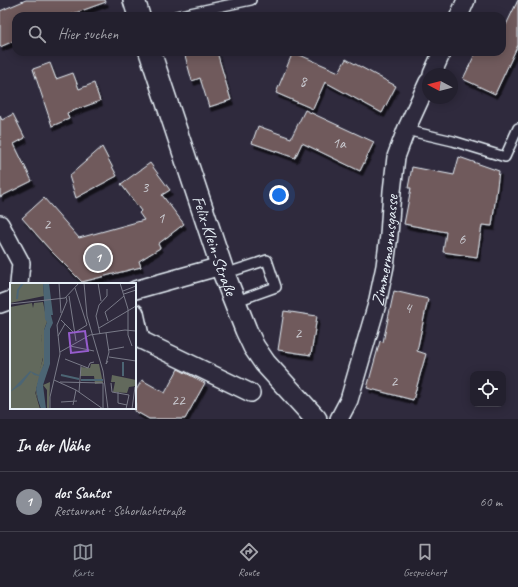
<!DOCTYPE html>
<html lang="de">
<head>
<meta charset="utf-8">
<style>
  :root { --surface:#23202e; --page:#2b2836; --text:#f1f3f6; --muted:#a3a3aa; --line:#403e4a; --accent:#8c9099 }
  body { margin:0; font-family:Caveat,sans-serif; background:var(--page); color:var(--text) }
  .controls { position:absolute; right:12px; bottom:12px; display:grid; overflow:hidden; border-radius:8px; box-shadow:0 2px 10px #0003 }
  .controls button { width:36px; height:36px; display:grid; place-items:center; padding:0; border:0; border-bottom:1px solid var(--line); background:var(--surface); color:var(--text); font:20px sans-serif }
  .compass { position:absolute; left:422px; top:68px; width:36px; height:36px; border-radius:50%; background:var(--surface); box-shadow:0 2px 10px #0003; rotate:277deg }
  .you { position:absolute; left:279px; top:195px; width:14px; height:14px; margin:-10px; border:3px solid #fff; border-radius:50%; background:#1a73e8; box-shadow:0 0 0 6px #1a73e833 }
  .badge { display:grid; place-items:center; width:26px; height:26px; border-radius:50%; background:var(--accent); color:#fff; font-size:13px; font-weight:700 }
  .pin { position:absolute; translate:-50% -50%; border:2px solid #fff; box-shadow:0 1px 4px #0006 }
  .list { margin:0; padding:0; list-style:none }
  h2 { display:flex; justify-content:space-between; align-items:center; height:52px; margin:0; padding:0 16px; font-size:17px }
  h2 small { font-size:13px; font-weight:400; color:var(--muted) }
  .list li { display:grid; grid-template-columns:26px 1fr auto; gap:12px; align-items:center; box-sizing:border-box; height:60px; padding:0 16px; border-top:1px solid var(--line) }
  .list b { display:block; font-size:15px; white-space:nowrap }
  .list p { margin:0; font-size:13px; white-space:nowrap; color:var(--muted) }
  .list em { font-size:13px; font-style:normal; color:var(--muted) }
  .icon { flex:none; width:22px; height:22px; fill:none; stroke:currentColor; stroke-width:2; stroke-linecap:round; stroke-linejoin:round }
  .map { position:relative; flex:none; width:518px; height:419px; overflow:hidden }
  .search { position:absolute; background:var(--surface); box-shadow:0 2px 10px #0003; left:12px; right:12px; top:12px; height:44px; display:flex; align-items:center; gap:10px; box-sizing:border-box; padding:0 14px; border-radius:12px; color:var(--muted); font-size:15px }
  .sheet { height:112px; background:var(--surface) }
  nav { display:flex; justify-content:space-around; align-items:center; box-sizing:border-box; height:56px; border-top:1px solid var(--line); background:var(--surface); font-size:11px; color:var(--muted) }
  nav a { display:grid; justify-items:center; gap:2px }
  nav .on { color:var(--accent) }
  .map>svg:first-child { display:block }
  .building { fill:#6f5a5c; stroke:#e8f1f8; filter:url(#shadow) }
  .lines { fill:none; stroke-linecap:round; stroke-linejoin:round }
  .service-casing { stroke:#e8f1f8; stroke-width:12 }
  .minor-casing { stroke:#e8f1f8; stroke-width:20 }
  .tertiary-casing { stroke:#e8f1f8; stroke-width:24 }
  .service { stroke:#2f2a3d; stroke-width:9 }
  .minor { stroke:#2f2a3d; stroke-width:17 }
  .tertiary { stroke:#2f2a3d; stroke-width:21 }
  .labels { text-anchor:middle; stroke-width:4; stroke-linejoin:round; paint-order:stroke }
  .number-label { font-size:15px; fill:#cacbd1 }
  .street-label { font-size:17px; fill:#e8f1f8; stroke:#2f2a3d }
  .inset-river { fill:none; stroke:#4c6574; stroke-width:2 }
  .inset-road { fill:none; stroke:#797a88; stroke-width:1 }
  .view { fill:#965dcd; fill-opacity:0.15; stroke:#965dcd; stroke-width:2 }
  .inset-edge { fill:none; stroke:#e8f1f8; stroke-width:2 }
</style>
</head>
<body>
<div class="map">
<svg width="518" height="419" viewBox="0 0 518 419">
  <defs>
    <filter id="shadow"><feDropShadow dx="2.5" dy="4.5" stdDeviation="0" flood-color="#0009"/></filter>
  </defs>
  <rect width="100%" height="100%" fill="#2f2a3d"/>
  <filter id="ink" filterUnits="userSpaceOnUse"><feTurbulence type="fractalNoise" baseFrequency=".025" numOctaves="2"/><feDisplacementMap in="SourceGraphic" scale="8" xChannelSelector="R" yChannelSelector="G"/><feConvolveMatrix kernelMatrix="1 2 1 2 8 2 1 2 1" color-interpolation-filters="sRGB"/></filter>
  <g filter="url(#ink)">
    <g class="building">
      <polygon points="26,0 105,0 106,2 67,16 16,16 16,40 0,47 0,11"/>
      <polygon points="518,0 518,45 495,94 463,79 476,52 502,52 502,23 506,25"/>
      <polygon points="184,52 217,52 231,100 209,107 200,78 192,81"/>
      <polygon points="293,52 339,72 346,59 396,86 382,113 325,82 313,109 276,93"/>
      <polygon points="50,63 56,79 73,73 79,89 94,83 100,101 67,113 69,119 52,126 33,69"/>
      <polygon points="305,110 374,142 360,171 302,143 295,158 252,143 258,126 291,138"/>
      <polygon points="13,114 25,138 14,144 32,181 0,197 0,116 2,120"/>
      <polygon points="102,147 117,176 76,198 69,176"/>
      <polygon points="459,157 499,171 492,226 482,225 477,257 443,252 446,232 404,224 411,188 408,188 412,167 454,175"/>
      <polygon points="150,163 170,190 162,195 184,224 158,244 160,248 139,261 141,267 82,282 50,250 22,218 44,198 79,238 144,220 139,213 141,211 121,184"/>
      <polygon points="394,291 428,299 417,351 426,354 413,400 367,388 380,341 383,342"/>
      <polygon points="284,311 317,316 311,355 278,350"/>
      <polygon points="178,369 205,383 185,419 149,419 135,411 135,392 142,380 165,393"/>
    </g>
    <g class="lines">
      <defs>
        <g id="service">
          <polyline points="176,16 251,0"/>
          <polyline points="406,130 453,141 505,157 518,128"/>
          <polyline points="224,274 267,260 276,287 234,302"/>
        </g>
        <g id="minor">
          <polyline points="459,16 466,0"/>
          <polyline points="432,74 442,52"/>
          <polyline points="0,224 21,263 19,284"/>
          <polyline points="135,290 221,266"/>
          <polyline points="0,304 11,300"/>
          <polyline points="135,313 141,340 251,393"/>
          <path id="s1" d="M339,419L349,400L377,304L385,266L389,235L392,191L396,157L406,130L428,82"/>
        </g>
        <g id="tertiary">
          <polyline points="134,0 139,16"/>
          <path id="s2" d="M150,52L224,274L246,330L254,347L265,363L316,419"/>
        </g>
      </defs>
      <use href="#service" class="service-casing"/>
      <use href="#minor" class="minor-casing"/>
      <use href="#tertiary" class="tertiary-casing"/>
      <use href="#service" class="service"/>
      <use href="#minor" class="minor"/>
      <use href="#tertiary" class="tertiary"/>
    </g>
  </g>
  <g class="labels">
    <g class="number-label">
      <text x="303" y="86">8</text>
      <text x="339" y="148">1a</text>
      <text x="145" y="192">3</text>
      <text x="161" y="223">1</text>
      <text x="47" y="229">2</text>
      <text x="462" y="244">6</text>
      <text x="408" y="313">4</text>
      <text x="298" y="338">2</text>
      <text x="394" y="386">2</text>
      <text x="178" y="405">22</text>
    </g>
    <g class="street-label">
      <text dy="6" stroke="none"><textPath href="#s2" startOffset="204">Felix-Klein-Straße</textPath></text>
      <text dy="6" stroke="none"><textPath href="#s1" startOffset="176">Zimmermannsgasse</textPath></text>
    </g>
  </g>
  <g transform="translate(10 283)">
    <rect width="126" height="126" fill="#2f2a3d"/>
    <path d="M0,0H33L34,13L0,20ZM33,19L37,39L31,54L34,70L25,109L30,126H0V24L22,20L23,25L24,20ZM102,92L126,97V103L119,104L117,110L103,109L105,99H101Z" fill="#62695c"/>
    <path d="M35,41L34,48L35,68L34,81L26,106L28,118L24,104L33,76L31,54L32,47Z" fill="#62695c"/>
    <path d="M81,81H89L93,100L85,101L84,93H70L71,84L80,85Z" fill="#62695c"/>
    <path d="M40,99L39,126H37V107L33,102Z" fill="#62695c"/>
    <path d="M33,0H39L43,32H41L43,40L40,46V81L33,102L36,126H31L28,117L26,106L29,93L24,92L21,89L11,102L0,109L20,88L29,92L34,81V47L37,39L35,36Z" fill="#4c6574"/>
    <path class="inset-river" d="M7,16L8,7L13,0M51,92L69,96M113,93V79M71,97H93"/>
    <path class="inset-road" d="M49,0L51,30M74,0L77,33L93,88L98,126M88,0L91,18M110,0L118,26V52L122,63M113,8L126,3M114,11L126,7M59,13L66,58M0,21L55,15L69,0M51,37L63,49M98,38L95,29L114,13M89,45L126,23M64,50L77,42L65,5M96,50L99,69L96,81L98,78M90,51L86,33L89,22L97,13V6M48,53L55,41M60,63L84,68M98,67L114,64M50,69L80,52L115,47L126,48M99,74L126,78M55,76L78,85L80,80L84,79M44,97L66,107L93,126V100L50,99M101,100L102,109L119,112L116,126M69,109L71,83M108,109V120L117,122M51,119L67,118M63,122L66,107M40,126V114L50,71L47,42L57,18L56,14M122,126L125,104"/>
    <path class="view" d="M75,48L78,68L61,70L59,50Z"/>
    <rect width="126" height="126" class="inset-edge"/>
  </g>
</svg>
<div class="controls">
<button><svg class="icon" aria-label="locate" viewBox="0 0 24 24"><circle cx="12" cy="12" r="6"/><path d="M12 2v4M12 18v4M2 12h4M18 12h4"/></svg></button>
</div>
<svg class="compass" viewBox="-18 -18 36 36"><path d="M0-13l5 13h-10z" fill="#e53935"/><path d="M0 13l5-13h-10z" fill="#a3a3aa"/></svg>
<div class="you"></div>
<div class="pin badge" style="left:98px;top:258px">1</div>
<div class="search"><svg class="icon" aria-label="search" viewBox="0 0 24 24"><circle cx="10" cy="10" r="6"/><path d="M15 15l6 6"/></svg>Hier suchen</div>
</div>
<section class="sheet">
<h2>In der Nähe<small></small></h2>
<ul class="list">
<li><span class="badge">1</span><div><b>dos Santos</b><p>Restaurant · Schorlachstraße</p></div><em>60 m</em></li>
</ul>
</section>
<nav>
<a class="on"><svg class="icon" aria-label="map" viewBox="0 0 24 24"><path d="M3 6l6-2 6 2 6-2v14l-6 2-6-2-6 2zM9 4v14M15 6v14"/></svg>Karte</a>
<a><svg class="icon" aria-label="directions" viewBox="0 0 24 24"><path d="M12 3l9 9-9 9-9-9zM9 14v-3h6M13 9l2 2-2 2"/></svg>Route</a>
<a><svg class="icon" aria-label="saved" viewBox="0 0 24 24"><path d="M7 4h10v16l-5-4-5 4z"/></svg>Gespeichert</a>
</nav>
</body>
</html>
